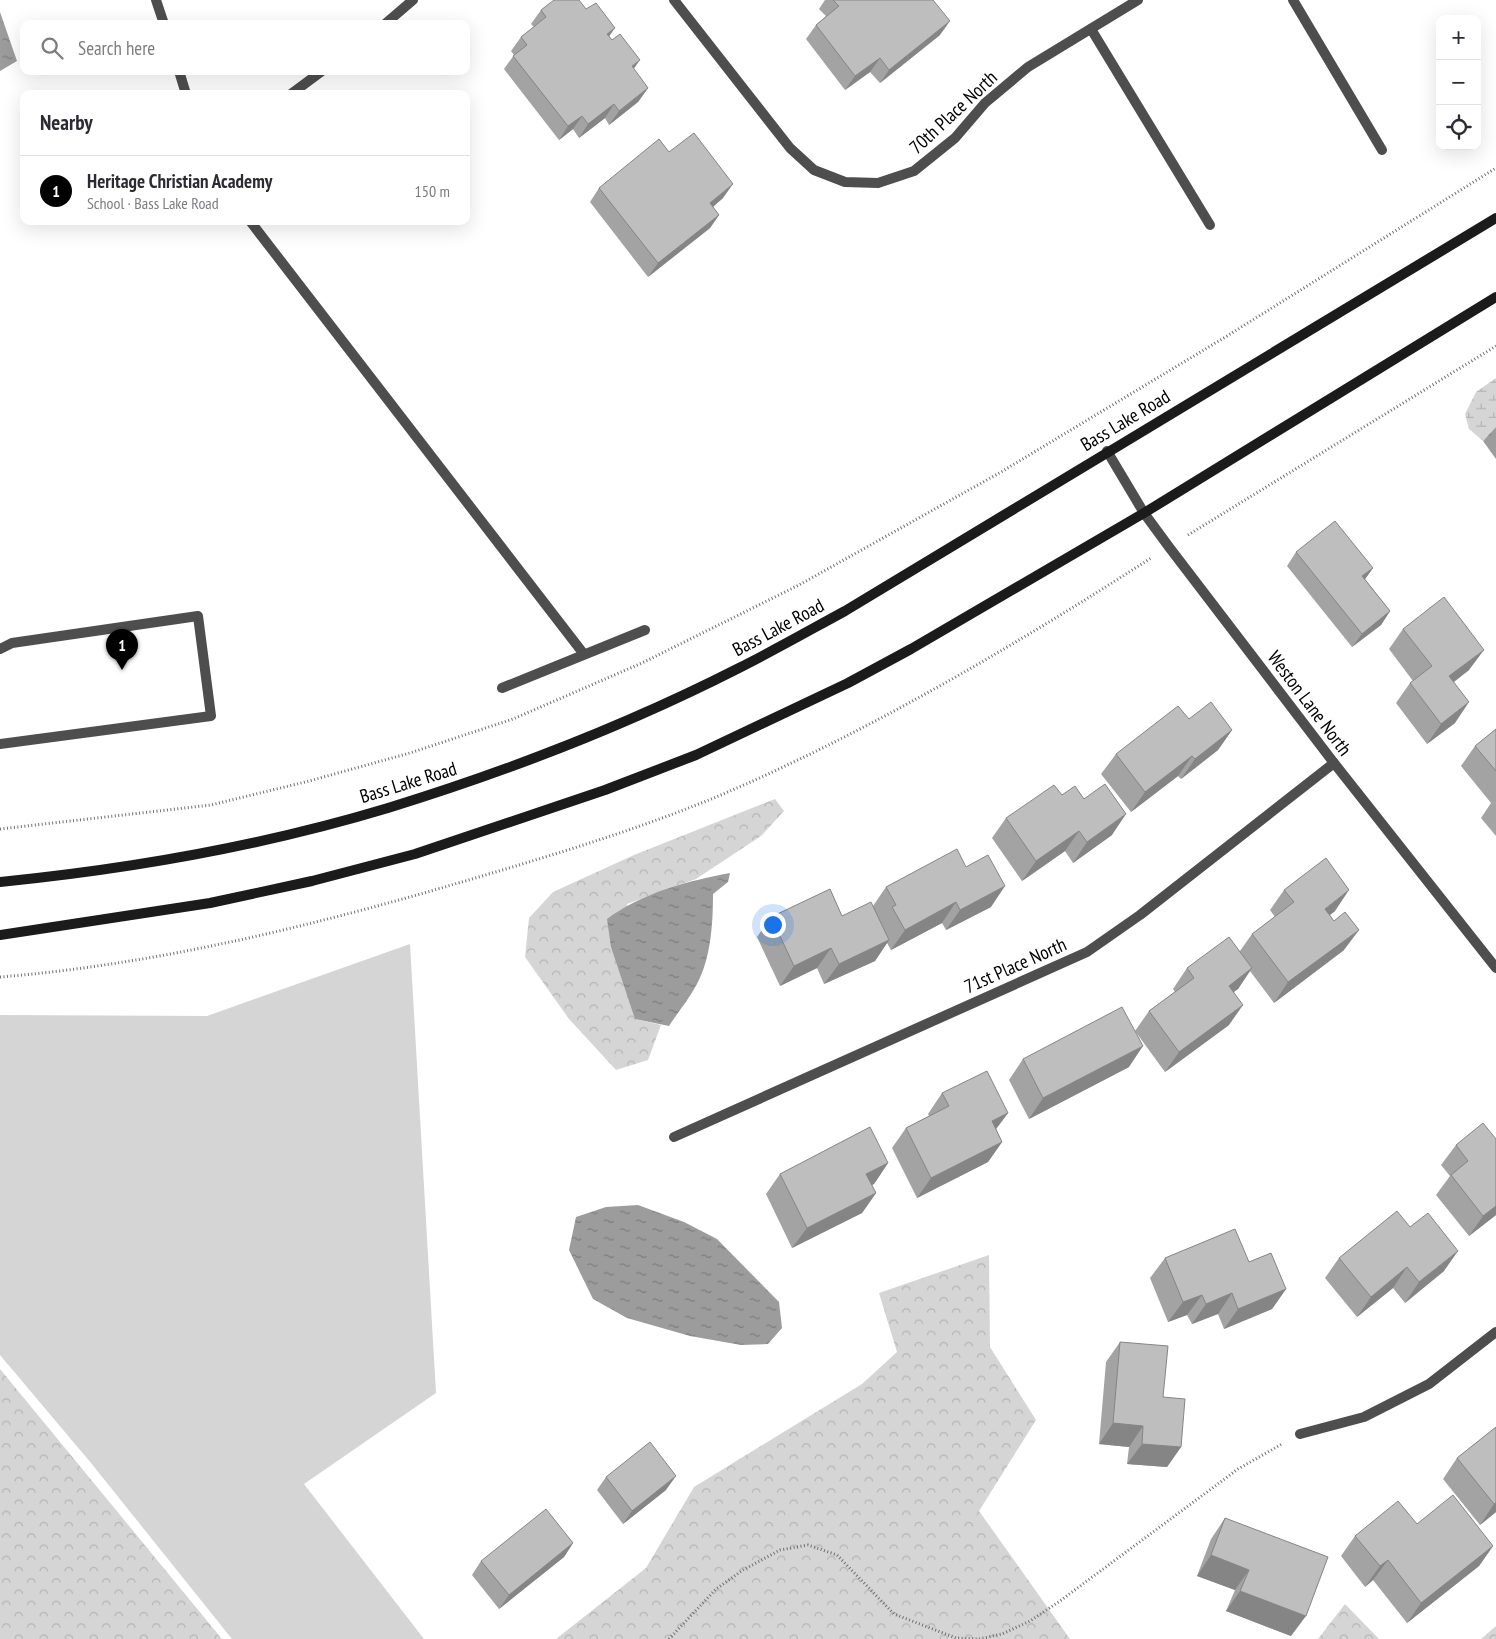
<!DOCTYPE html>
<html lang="en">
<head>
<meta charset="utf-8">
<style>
  :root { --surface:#fff; --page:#f2f2f3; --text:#2b2b33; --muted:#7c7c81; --line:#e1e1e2; --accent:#000 }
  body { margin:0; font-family:"PT Sans Narrow",sans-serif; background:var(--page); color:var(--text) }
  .controls { position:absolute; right:15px; top:15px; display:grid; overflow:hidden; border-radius:10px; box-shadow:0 5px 20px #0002 }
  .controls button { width:45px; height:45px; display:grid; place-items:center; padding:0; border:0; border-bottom:1px solid var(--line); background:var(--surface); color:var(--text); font:25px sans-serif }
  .you { position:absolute; left:772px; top:924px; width:18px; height:18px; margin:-12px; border:4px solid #fff; border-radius:50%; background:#1a73e8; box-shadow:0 0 0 8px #1a73e833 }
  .badge { display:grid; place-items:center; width:32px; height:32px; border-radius:50%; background:var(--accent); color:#fff; font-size:16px; font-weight:700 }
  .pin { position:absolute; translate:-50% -41px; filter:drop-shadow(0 1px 2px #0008) }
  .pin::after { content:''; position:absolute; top:26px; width:18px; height:15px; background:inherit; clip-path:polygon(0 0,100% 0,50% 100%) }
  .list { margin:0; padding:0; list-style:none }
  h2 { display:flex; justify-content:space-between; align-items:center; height:65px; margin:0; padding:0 20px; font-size:21px }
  h2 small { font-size:16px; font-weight:400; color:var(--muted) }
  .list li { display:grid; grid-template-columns:32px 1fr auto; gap:15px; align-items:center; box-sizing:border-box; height:70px; padding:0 20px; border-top:1px solid var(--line) }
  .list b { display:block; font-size:19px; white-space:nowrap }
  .list p { margin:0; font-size:16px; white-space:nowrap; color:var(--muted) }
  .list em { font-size:16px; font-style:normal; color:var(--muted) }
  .icon { flex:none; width:28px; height:28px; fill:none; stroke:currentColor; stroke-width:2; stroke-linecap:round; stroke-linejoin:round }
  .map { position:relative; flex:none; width:1496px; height:1639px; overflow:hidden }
  .search { position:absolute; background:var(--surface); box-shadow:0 5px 20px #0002; left:20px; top:20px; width:450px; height:55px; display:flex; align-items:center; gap:12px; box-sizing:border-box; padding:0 18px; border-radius:10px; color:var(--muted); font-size:19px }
  .panel { position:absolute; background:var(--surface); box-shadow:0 5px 20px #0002; left:20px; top:90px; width:450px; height:135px; border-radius:10px }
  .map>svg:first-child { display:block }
  .grass { fill:#d5d5d5 }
  .forest { fill:url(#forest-crowns) }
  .wetland { fill:url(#wetland-marsh) }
  .water { fill:url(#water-ripples) }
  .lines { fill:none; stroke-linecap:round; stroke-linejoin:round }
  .path { stroke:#707070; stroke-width:3; stroke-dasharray:1 2.5; stroke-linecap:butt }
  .lane { stroke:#4e4e4e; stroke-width:10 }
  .street { stroke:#4e4e4e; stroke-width:10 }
  .secondary { stroke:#1b1b1b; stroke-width:10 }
  .wall { fill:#a3a3a3 }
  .shaded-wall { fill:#858585 }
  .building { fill:#bebebe; stroke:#858585 }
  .labels { text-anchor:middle; stroke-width:4; stroke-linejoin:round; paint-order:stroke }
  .street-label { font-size:19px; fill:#000; stroke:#fff }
</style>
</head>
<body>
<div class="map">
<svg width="1496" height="1639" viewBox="0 0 1496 1639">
  <defs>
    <pattern id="forest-crowns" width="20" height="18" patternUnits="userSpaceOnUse" patternTransform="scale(1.25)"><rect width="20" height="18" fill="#d5d5d5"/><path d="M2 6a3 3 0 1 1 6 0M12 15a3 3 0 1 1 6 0" fill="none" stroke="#b5b5b5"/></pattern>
    <pattern id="wetland-marsh" width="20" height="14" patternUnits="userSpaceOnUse" patternTransform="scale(1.25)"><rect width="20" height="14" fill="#d5d5d5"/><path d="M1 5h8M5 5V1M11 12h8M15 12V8" fill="none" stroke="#b5b5b5"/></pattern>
    <pattern id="water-ripples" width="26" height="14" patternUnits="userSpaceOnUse" patternTransform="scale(1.25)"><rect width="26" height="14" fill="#9c9c9c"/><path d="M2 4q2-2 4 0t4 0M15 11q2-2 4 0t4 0" fill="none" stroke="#7d7d7d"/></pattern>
  </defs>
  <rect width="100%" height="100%" fill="#fff"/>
  <polygon class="grass" points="410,944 436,1393 304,1484 424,1639 232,1639 91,1463 0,1355 0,1015 207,1016"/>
  <g class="forest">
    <polygon points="775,799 784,811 761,836 696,879 627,904 635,1019 661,1025 648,1060 616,1070 569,1019 525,957 529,918 553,892 634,855"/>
    <polygon points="989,1255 990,1347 1036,1420 979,1511 1070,1639 556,1639 646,1568 694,1487 862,1384 897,1352 879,1293"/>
    <polygon points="0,1369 222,1639 0,1639"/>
    <polygon points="1345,1604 1379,1639 1318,1639"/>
    <polygon points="1496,1626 1496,1639 1481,1639"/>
  </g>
  <polygon class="wetland" points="1496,378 1496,427 1483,441 1469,429 1465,414 1476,392"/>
  <g class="water">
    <polygon points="0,12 17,61 0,71"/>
    <polygon points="1496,427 1496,459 1483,441"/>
    <path d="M730,873L728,882L713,894C713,923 711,958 697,984C689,999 678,1012 669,1026L635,1019L611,947L607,919C642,893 687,881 730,873Z"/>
    <polygon points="638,1205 684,1222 717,1239 779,1302 782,1328 768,1344 741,1345 690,1336 627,1318 593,1299 569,1250 576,1217 606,1207"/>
  </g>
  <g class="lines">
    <g class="path">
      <polyline points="1188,535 1496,346"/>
      <polyline points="0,829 211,805 309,781 410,753 513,719 642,663 799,585 1001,472 1227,336 1496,168"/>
      <path d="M0,977C149,965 295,930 438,889C533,861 630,833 721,795C868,732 1016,645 1151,558"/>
      <polyline points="669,1639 716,1589 743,1570 780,1550 808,1545 837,1555 894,1614 956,1638 979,1639 1002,1634 1030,1621 1060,1601 1238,1469 1282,1444"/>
    </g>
    <g class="lane">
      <polyline points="1293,0 1382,150"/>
      <polyline points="1091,29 1210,225"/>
      <polyline points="0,649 12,643 198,616 211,716 0,744"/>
    </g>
    <g class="street">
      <polyline points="156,0 164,24"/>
      <polyline points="674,0 790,148 814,170 845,182 878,183 914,171 955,138 985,103 1028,67 1138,0"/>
      <polyline points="385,24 413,0"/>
      <polyline points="179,71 186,94"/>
      <polyline points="291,94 322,71"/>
      <polyline points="250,221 583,653"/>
      <polyline points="1107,451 1144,513 1169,547 1334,763 1496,968"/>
      <polyline points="502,688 645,630"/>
      <polyline points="674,1137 1087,952 1140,915 1334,763"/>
      <polyline points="1300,1434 1364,1417 1429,1384 1496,1332"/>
    </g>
    <g class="secondary">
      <path d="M0,882C130,869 262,846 388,808C508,771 627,725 739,668C775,650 810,630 845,611L1496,218"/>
      <polyline points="0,935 210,903 312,881 415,854 605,790 696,755 848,683 911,649 1144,513 1496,297"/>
    </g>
  </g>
  <g class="wall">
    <polygon points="825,0 933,0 940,35 880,83 870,72 845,90 806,39 816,25 826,16 819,9"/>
    <polygon points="586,9 609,36 648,88 638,102 609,125 605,118 579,138 573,129 559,140 504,69 514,55 511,51 521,37 534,27 531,24 541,10"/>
    <polygon points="669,152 723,198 713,207 719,215 710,228 648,277 590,202 599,188"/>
    <polygon points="1296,552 1373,568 1365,579 1390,611 1381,625 1352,647 1287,566"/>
    <polygon points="1403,629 1469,670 1454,682 1455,723 1427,744 1396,703 1410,683 1413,681 1389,649"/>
    <polygon points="1189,719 1232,730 1218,750 1181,779 1178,776 1131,812 1101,774 1116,754"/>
    <polygon points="1496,729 1496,836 1481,818 1491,803 1461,766 1475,746"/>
    <polygon points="1062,795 1084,799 1112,835 1073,863 1065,851 1022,881 992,838 1006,818"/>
    <polygon points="966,867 991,907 946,930 942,923 891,950 887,943 875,961 824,984 817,968 780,986 757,937 771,917 842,916 873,906 886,887"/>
    <polygon points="1284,890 1335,911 1330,915 1344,950 1274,1003 1250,971 1238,989 1233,992 1229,1025 1165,1072 1135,1031 1149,1011 1175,992 1173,989 1187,968 1240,951 1252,934 1275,917 1270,910"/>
    <polygon points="1023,1059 1129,1067 1029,1119 1009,1080"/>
    <polygon points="942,1093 1008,1113 996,1129 1002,1142 988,1162 917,1198 892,1148 906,1128 929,1116 928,1114"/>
    <polygon points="1496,1139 1496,1215 1469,1236 1436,1195 1450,1176 1441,1165 1456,1145"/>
    <polygon points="888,1163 874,1184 872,1185 876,1193 862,1213 792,1248 766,1194 780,1174"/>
    <polygon points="1165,1258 1249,1262 1286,1289 1272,1309 1224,1329 1218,1314 1192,1324 1187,1315 1168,1322 1150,1278"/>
    <polygon points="1339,1258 1444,1271 1405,1303 1393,1288 1357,1317 1325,1278"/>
    <polygon points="1120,1342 1163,1397 1181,1447 1167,1467 1127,1464 1129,1447 1099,1444 1106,1362"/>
    <polygon points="1496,1427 1496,1512 1480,1525 1443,1479 1457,1458"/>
    <polygon points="606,1477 666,1490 623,1524 597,1490"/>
    <polygon points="1225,1518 1291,1636 1226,1611 1235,1590 1197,1576 1211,1539"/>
    <polygon points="1417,1524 1493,1546 1479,1566 1407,1623 1373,1580 1365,1587 1341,1556 1355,1536"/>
    <polygon points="573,1543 564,1557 499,1609 472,1575 481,1561"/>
  </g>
  <g class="shaded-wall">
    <polygon points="950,21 940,35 880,83 889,70"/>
    <polygon points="615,28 605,42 607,34"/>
    <polygon points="880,58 870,72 845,90 855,76"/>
    <polygon points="640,60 630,74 632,66"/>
    <polygon points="648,88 638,102 609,125 619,111"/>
    <polygon points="614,104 605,118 579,138 588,124"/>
    <polygon points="582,116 573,129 559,140 568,126"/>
    <polygon points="733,184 723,198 701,217 710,203"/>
    <polygon points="719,215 710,228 648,277 658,263"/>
    <polygon points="1373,568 1363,582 1362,576"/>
    <polygon points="1390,611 1381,625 1352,647 1362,634"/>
    <polygon points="1484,650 1469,670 1435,696 1449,676"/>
    <polygon points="1469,702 1455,723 1427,744 1441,724"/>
    <polygon points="1232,730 1218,750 1181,779 1195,759"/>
    <polygon points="1192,756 1178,776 1131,812 1145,792"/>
    <polygon points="1126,814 1112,835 1073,863 1087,842"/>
    <polygon points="1079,831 1065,851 1022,881 1036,861"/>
    <polygon points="1005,886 991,907 946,930 960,910"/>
    <polygon points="1349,890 1335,911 1311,929 1325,909"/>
    <polygon points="956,902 942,923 891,950 905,930"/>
    <polygon points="1359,930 1344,950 1274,1003 1288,982"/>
    <polygon points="889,940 875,961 824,984 839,964"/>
    <polygon points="831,948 817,968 780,986 794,966"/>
    <polygon points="1252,968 1238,989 1215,1006 1229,986"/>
    <polygon points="1243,1005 1229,1025 1165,1072 1179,1052"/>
    <polygon points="1143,1046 1129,1067 1029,1119 1043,1098"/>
    <polygon points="1008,1113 993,1133 992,1121"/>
    <polygon points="1002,1142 988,1162 917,1198 931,1178"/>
    <polygon points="888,1163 874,1184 852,1194 866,1174"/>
    <polygon points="876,1193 862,1213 792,1248 807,1228"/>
    <polygon points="1496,1206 1496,1215 1469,1236 1483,1216"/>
    <polygon points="1458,1251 1444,1271 1405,1303 1419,1282"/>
    <polygon points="1407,1267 1393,1288 1357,1317 1371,1297"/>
    <polygon points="1286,1289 1272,1309 1224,1329 1238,1309"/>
    <polygon points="1232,1293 1218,1314 1192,1324 1206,1304"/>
    <polygon points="1202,1295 1187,1315 1168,1322 1183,1302"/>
    <polygon points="1113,1423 1143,1426 1129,1447 1099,1444"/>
    <polygon points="1142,1444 1181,1447 1167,1467 1127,1464"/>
    <polygon points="676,1476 666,1490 623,1524 632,1511"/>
    <polygon points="1496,1503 1496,1512 1480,1525 1494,1504"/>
    <polygon points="573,1543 564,1557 499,1609 509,1595"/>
    <polygon points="1493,1546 1479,1566 1407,1623 1421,1603"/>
    <polygon points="1211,1555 1249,1570 1235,1590 1197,1576"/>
    <polygon points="1388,1560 1373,1580 1365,1587 1380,1566"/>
    <polygon points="1240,1591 1306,1616 1291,1636 1226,1611"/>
  </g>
  <g class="building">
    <polygon points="554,0 579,0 586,9 596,3 615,28 607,34 612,40 620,34 640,60 632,66 648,88 619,111 614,104 588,124 582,116 568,126 513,56 527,45 521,37 546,17 541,10"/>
    <polygon points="833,0 933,0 950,21 889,70 880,58 855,76 816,25 839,6"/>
    <polygon points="694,133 733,184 710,203 719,215 658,263 599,188 659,139 669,152"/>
    <polygon points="1335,521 1373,568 1362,576 1390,611 1362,634 1296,552"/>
    <polygon points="1444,597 1484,650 1449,676 1469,702 1441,724 1410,683 1432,666 1403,629"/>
    <polygon points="1211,702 1232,730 1195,759 1192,756 1145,792 1116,754 1178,706 1189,719"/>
    <polygon points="1496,729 1496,771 1475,746"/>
    <polygon points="1105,784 1126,814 1087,842 1079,831 1036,861 1006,818 1054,785 1062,795 1075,786 1084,799"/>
    <polygon points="957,849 966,867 988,855 1005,886 960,910 956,902 905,930 892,907 896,905 886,887"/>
    <polygon points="1326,858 1349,890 1325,909 1334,921 1345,912 1359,930 1288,982 1252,934 1294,902 1284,890"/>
    <polygon points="830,889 842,916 871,902 889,940 839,964 831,948 794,966 771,917"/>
    <polygon points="1229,937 1252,968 1229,986 1243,1005 1179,1052 1149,1011 1194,978 1187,968"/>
    <polygon points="1122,1007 1143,1046 1043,1098 1023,1059"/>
    <polygon points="987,1071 1008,1113 992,1121 1002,1142 931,1178 906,1128 949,1106 942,1093"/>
    <polygon points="1483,1123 1496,1139 1496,1206 1483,1216 1451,1175 1468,1161 1456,1145"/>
    <polygon points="870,1127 888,1163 866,1174 876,1193 807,1228 780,1174"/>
    <polygon points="1397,1211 1410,1227 1428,1213 1458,1251 1419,1282 1407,1267 1371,1297 1339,1258"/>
    <polygon points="1235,1229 1249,1262 1271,1253 1286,1289 1238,1309 1232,1293 1206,1304 1202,1295 1183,1302 1165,1258"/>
    <polygon points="1120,1342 1168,1346 1163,1397 1185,1399 1181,1447 1142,1444 1143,1426 1113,1423"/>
    <polygon points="1496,1427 1496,1503 1494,1504 1457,1458"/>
    <polygon points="650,1442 676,1476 632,1511 606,1477"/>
    <polygon points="1453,1495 1493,1546 1421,1603 1388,1560 1380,1566 1355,1536 1398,1501 1417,1524"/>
    <polygon points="546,1509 573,1543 509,1595 481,1561"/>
    <polygon points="1225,1518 1328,1557 1306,1616 1240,1591 1249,1570 1211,1555"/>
  </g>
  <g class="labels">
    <g class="street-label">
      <text transform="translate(953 112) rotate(-43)" y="7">70th Place North</text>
      <text transform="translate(1125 420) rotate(-31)" y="7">Bass Lake Road</text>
      <text transform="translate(778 627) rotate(-28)" y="7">Bass Lake Road</text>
      <text transform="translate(1310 703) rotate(53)" y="7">Weston Lane North</text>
      <text transform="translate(408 782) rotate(-17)" y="7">Bass Lake Road</text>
      <text transform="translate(1015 965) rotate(-24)" y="7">71st Place North</text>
    </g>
  </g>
</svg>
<div class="controls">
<button>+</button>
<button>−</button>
<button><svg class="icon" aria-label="locate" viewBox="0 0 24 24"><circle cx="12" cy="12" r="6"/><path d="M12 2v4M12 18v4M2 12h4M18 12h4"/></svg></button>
</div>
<div class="you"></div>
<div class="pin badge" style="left:122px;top:670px">1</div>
<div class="search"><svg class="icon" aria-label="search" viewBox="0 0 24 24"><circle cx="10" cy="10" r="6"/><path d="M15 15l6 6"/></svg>Search here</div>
<section class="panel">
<h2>Nearby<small></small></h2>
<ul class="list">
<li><span class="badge">1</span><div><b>Heritage Christian Academy</b><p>School · Bass Lake Road</p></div><em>150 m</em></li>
</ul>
</section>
</div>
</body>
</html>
